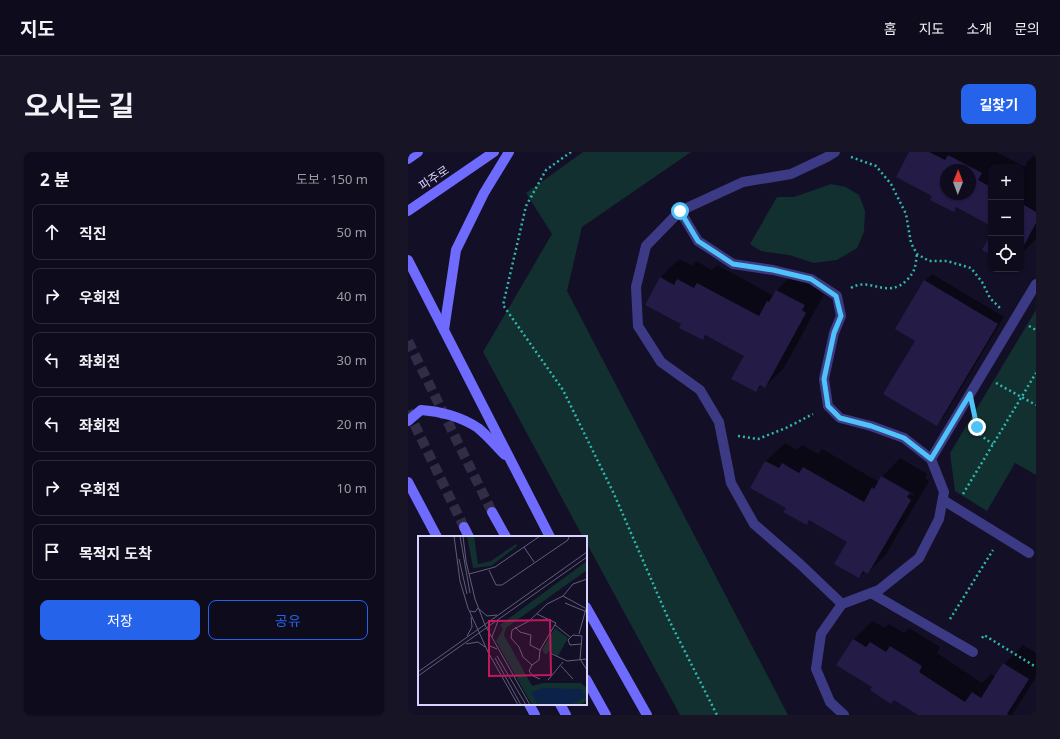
<!DOCTYPE html>
<html lang="ko">
<head>
<meta charset="utf-8">
<style>
  :root { --surface:#0e0b1c; --page:#171425; --text:#f1f3f6; --muted:#9b9ba3; --line:#2e2b3b; --accent:#2563eb }
  body { margin:0; font-family:"Noto Sans","Noto Sans KR",sans-serif; background:var(--page); color:var(--text) }
  .controls { position:absolute; right:12px; top:12px; display:grid; overflow:hidden; border-radius:8px; box-shadow:0 1px 3px #0004 }
  .controls button { width:36px; height:36px; display:grid; place-items:center; padding:0; border:0; border-bottom:1px solid var(--line); background:var(--surface); color:var(--text); font:20px sans-serif }
  .compass { position:absolute; left:532px; top:12px; width:36px; height:36px; border-radius:50%; background:var(--surface); box-shadow:0 1px 3px #0004; rotate:1deg }
  .stop { position:absolute; width:12px; height:12px; margin:-9px; border:3px solid #4fc3f7; border-radius:50%; background:#fff }
  .stop.end { background:#4fc3f7; border-color:#fff; box-shadow:0 1px 4px #0008 }
  .list { margin:0; padding:0; list-style:none }
  h2 { display:flex; justify-content:space-between; align-items:center; height:52px; margin:0; padding:0 16px; font-size:17px }
  h2 small { font-size:13px; font-weight:400; color:var(--muted) }
  .list li { display:grid; grid-template-columns:26px 1fr auto; gap:12px; align-items:center; box-sizing:border-box; height:56px; margin:0 8px 8px; padding:0 8px; border:1px solid var(--line); border-radius:8px }
  .list b { display:block; font-size:15px; white-space:nowrap }
  .list em { font-size:13px; font-style:normal; color:var(--muted) }
  .actions { display:flex; gap:8px; padding:12px 16px }
  .actions a { flex:1; padding:9px 0; border:1px solid var(--accent); border-radius:8px; text-align:center; font-size:14px; color:var(--accent) }
  .actions .main { background:var(--accent); color:#fff }
  .icon { flex:none; width:22px; height:22px; fill:none; stroke:currentColor; stroke-width:2; stroke-linecap:round; stroke-linejoin:round }
  .map { position:relative; flex:none; width:628px; height:563px; overflow:hidden; border-radius:8px }
  header { display:flex; align-items:center; gap:24px; box-sizing:border-box; height:56px; padding:0 20px; background:var(--surface); border-bottom:1px solid var(--line) }
  header strong { font-size:19px }
  nav { display:flex; gap:22px; margin-inline-start:auto; font-size:14px }
  .intro { display:flex; align-items:center; justify-content:space-between; box-sizing:border-box; height:96px; padding:0 24px }
  h1 { margin:0; font-size:28px }
  .button { padding:10px 18px; border-radius:8px; background:var(--accent); color:#fff; font-size:14px; font-weight:700 }
  main { display:flex; gap:24px; padding:0 24px }
  aside { flex:1; background:var(--surface); border-radius:8px; box-shadow:0 1px 3px #0004 }
  .map>svg:first-child { display:block }
  .green { fill:#12302f }
  .shadow { fill:#0007; fill-rule:evenodd }
  .building { fill:#241b47; fill-rule:evenodd }
  .lines { fill:none; stroke-linecap:round; stroke-linejoin:round }
  .secondary-tunnel { stroke:#312d47; stroke-width:10; stroke-dasharray:10 5; stroke-linecap:butt }
  .path { stroke:#2fb8b0; stroke-width:2.5; stroke-dasharray:2 3; stroke-linecap:butt }
  .pedestrian { stroke:#3d3a85; stroke-width:10 }
  .secondary { stroke:#6f6bff; stroke-width:10 }
  .route { stroke:#4fc3f7; stroke-width:5 }
  .labels { text-anchor:middle; stroke-width:4; stroke-linejoin:round; paint-order:stroke }
  .street-label { font-size:12px; fill:#d9d4ff; stroke:#130f26 }
  .inset-road { fill:none; stroke:#625e7d; stroke-width:1 }
  .view { fill:#c2185b; fill-opacity:0.15; stroke:#c2185b; stroke-width:2 }
  .inset-edge { fill:none; stroke:#d9d4ff; stroke-width:2 }
</style>
</head>
<body>
<header>
<strong>지도</strong>
<nav><a>홈</a><a>지도</a><a>소개</a><a>문의</a></nav>
</header>
<div class="intro"><h1>오시는 길</h1><a class="button">길찾기</a></div>
<main>
<aside>
<h2>2 분<small>도보 · 150 m</small></h2>
<ul class="list">
<li><svg class="icon" aria-label="ahead" viewBox="0 0 24 24"><path d="M12 20V5M6 11l6-6 6 6"/></svg><div><b>직진</b></div><em>50 m</em></li>
<li><svg class="icon" aria-label="right" viewBox="0 0 24 24"><path d="M7 20v-9h11M14 6l5 5-5 5"/></svg><div><b>우회전</b></div><em>40 m</em></li>
<li><svg class="icon" aria-label="left" viewBox="0 0 24 24"><path d="M17 20v-9H6M10 6l-5 5 5 5"/></svg><div><b>좌회전</b></div><em>30 m</em></li>
<li><svg class="icon" aria-label="left" viewBox="0 0 24 24"><path d="M17 20v-9H6M10 6l-5 5 5 5"/></svg><div><b>좌회전</b></div><em>20 m</em></li>
<li><svg class="icon" aria-label="right" viewBox="0 0 24 24"><path d="M7 20v-9h11M14 6l5 5-5 5"/></svg><div><b>우회전</b></div><em>10 m</em></li>
<li><svg class="icon" aria-label="arrive" viewBox="0 0 24 24"><path d="M6 21V4h12l-3 4 3 4H6"/></svg><div><b>목적지 도착</b></div></li>
</ul>
<div class="actions"><a class="main">저장</a><a>공유</a></div>
</aside>
<div class="map">
<svg width="628" height="563" viewBox="0 0 628 563">
  <rect width="100%" height="100%" fill="#130f26"/>
  <g class="green">
    <polygon points="175,0 283,0 174,75 159,139 380,563 272,563 178,390 178,385 175,385 75,200 144,82 118,41"/>
    <polygon points="423,32 438,35 451,43 457,59 456,80 449,96 429,108 406,111 381,103 353,99 342,92 369,45 386,45"/>
    <polygon points="628,158 628,323 607,311 579,359 547,339 542,301"/>
  </g>
  <g class="shadow">
    <path d="M502,0H588L617,15L619,10L628,2V85L627,88L613,102V15H583V73L549,55L545,59L525,44ZM538,18H562V42H538Z"/>
    <polygon points="271,107 284,114 288,109 304,118 309,113 366,144 369,138 387,120 415,134 412,139 416,142 376,216 357,235 354,233 348,239 337,204 299,183 295,187 274,172 252,126"/>
    <polygon points="524,122 596,165 535,266 529,273 508,189 517,129"/>
    <path d="M377,291L389,298L394,293L410,302L414,297L471,330L474,325L492,306L519,322L517,326L521,329L478,402L460,421L457,419L451,425L441,389L402,368L398,372L379,356L343,336L358,309ZM476,325L506,342L505,344L476,327Z"/>
    <polygon points="464,469 477,476 481,472 496,481 501,476 532,495 529,501 574,531 583,522 588,525 596,512 615,493 628,501 628,525 604,563 512,563 430,513 446,487"/>
  </g>
  <g class="building">
    <path d="M501,0H521L537,8L540,3L574,21L570,28L583,35V74L548,55L546,60L522,48L524,44L488,25ZM538,18H562V42H538Z"/>
    <polygon points="613,51 628,60 628,71 613,99"/>
    <polygon points="583,82 583,103 574,98"/>
    <polygon points="252,125 266,133 269,127 286,136 289,131 351,164 359,149 361,150 368,138 397,153 394,158 398,161 357,236 352,233 348,240 323,227 336,204 297,183 295,188 271,176 273,172 237,153"/>
    <polygon points="516,128 590,172 529,274 475,242 507,189 487,177"/>
    <polygon points="357,309 371,316 374,311 391,321 395,315 456,350 464,335 466,337 473,324 502,341 499,345 503,348 460,422 455,419 451,426 426,412 439,390 401,368 399,373 375,360 378,356 342,336"/>
    <polygon points="445,487 458,495 462,490 478,500 482,494 514,514 511,520 557,550 564,540 573,546 595,511 621,527 599,562 600,563 510,563 486,548 483,552 462,538 464,535 428,513"/>
  </g>
  <g class="lines">
    <g class="secondary-tunnel">
      <polyline points="0,189 84,360"/>
      <polyline points="0,259 56,375"/>
    </g>
    <g class="path">
      <polyline points="163,0 138,18 118,54 95,153 155,238 206,342 260,466 309,563"/>
      <polyline points="443,5 468,14 483,32 498,62 503,91 509,102 521,109 539,109 563,116 574,130 582,146 593,157"/>
      <path d="M443,136C462,124 479,148 499,128C508,118 507,115 509,102"/>
      <polyline points="621,174 628,178"/>
      <polyline points="588,231 628,253"/>
      <path d="M567,268C570,282 574,285 585,292"/>
      <polyline points="330,284 350,287 378,276 405,262"/>
      <polyline points="555,342 628,221"/>
      <polyline points="542,467 585,398"/>
      <polyline points="574,486 576,483 628,515"/>
    </g>
    <g class="pedestrian">
      <polyline points="427,0 419,5 383,22 335,30 272,59 238,94 228,135 230,174 253,210 292,238 311,270 323,331 346,372 392,412 434,452"/>
      <polyline points="272,59 290,89 325,112 365,118 403,127 429,144 433,164 426,181 416,227 420,254 432,266 463,274 496,286 523,307 536,340 531,367 511,406 471,438 434,452 413,482 408,517 422,550 436,563"/>
      <polyline points="523,307 628,132"/>
      <polyline points="535,348 621,401"/>
      <polyline points="463,441 565,500"/>
    </g>
    <g class="secondary">
      <polyline points="0,7 10,0"/>
      <polyline points="0,59 86,0"/>
      <polyline points="0,108 142,385"/>
      <polyline points="36,178 48,98 76,41 101,0"/>
      <path d="M0,269L13,258C32,259 54,265 70,276C80,284 88,294 97,303"/>
      <polyline points="0,330 29,385"/>
      <polyline points="84,360 98,385"/>
      <polyline points="56,375 61,385"/>
      <polyline points="178,455 239,563"/>
      <polyline points="178,527 198,563"/>
      <polyline points="121,552 127,563"/>
      <polyline points="152,552 158,563"/>
    </g>
  </g>
  <g class="lines">
    <polyline class="route" points="272,59 290,89 325,112 365,118 403,127 428,144 433,164 426,181 416,227 420,254 432,266 463,274 496,286 523,307 562,242 569,275"/>
  </g>
  <g class="labels">
    <g class="street-label">
      <text transform="translate(26 26) rotate(-34)" y="4">파주로</text>
    </g>
  </g>
  <g transform="translate(10 384)">
    <rect width="169" height="169" fill="#130f26"/>
    <path d="M49,0H56L60,28L73,25L98,8L99,10L73,30L55,32ZM169,25V34L88,92L86,99L114,150L125,147H163L169,152V165L162,169H114L78,105L85,93L82,89ZM137,92L150,102L140,120L131,115L128,119L124,114Z" fill="#12302f"/>
    <path d="M126,152L163,153L168,161L152,169H120L113,156Z" fill="#0c2248"/>
    <path class="inset-road" d="M36,0L42,45L50,72L70,116L100,169M42,0L52,57M45,0L48,25L57,63L67,89L112,169M106,11L116,26M41,23L49,58M71,34L78,49H84L150,4L151,0M51,38L77,31L122,0M145,60L167,72M147,67L169,76M52,75L57,76L60,72L69,80L79,79M119,78L138,87L122,114M137,89L152,101M97,91L102,96L113,99L112,109L122,114L121,124L114,129L111,135L115,140L122,143M161,98L169,69M49,100L54,91L53,81M74,101L80,85M48,108L60,106L67,111M163,108L152,109L150,104L155,99L164,100L162,123L169,134M70,116L72,110L79,113M132,117L149,125L169,123M79,120L108,169M77,122L103,169M114,129L105,121L101,111L93,102L94,94L111,85L129,68L145,60L155,48L169,43M143,130L155,143M0,136L169,16M0,140L169,21M130,144L145,126"/>
    <path class="view" d="M132,84L133,139L71,140V85Z"/>
    <rect width="169" height="169" class="inset-edge"/>
  </g>
</svg>
<div class="controls">
<button>+</button>
<button>−</button>
<button><svg class="icon" aria-label="locate" viewBox="0 0 24 24"><circle cx="12" cy="12" r="6"/><path d="M12 2v4M12 18v4M2 12h4M18 12h4"/></svg></button>
</div>
<svg class="compass" viewBox="-18 -18 36 36"><path d="M0-13l5 13h-10z" fill="#e53935"/><path d="M0 13l5-13h-10z" fill="#9b9ba3"/></svg>
<div class="stop" style="left:272px;top:59px"></div>
<div class="stop end" style="left:569px;top:275px"></div>
</div>
</main>
</body>
</html>
